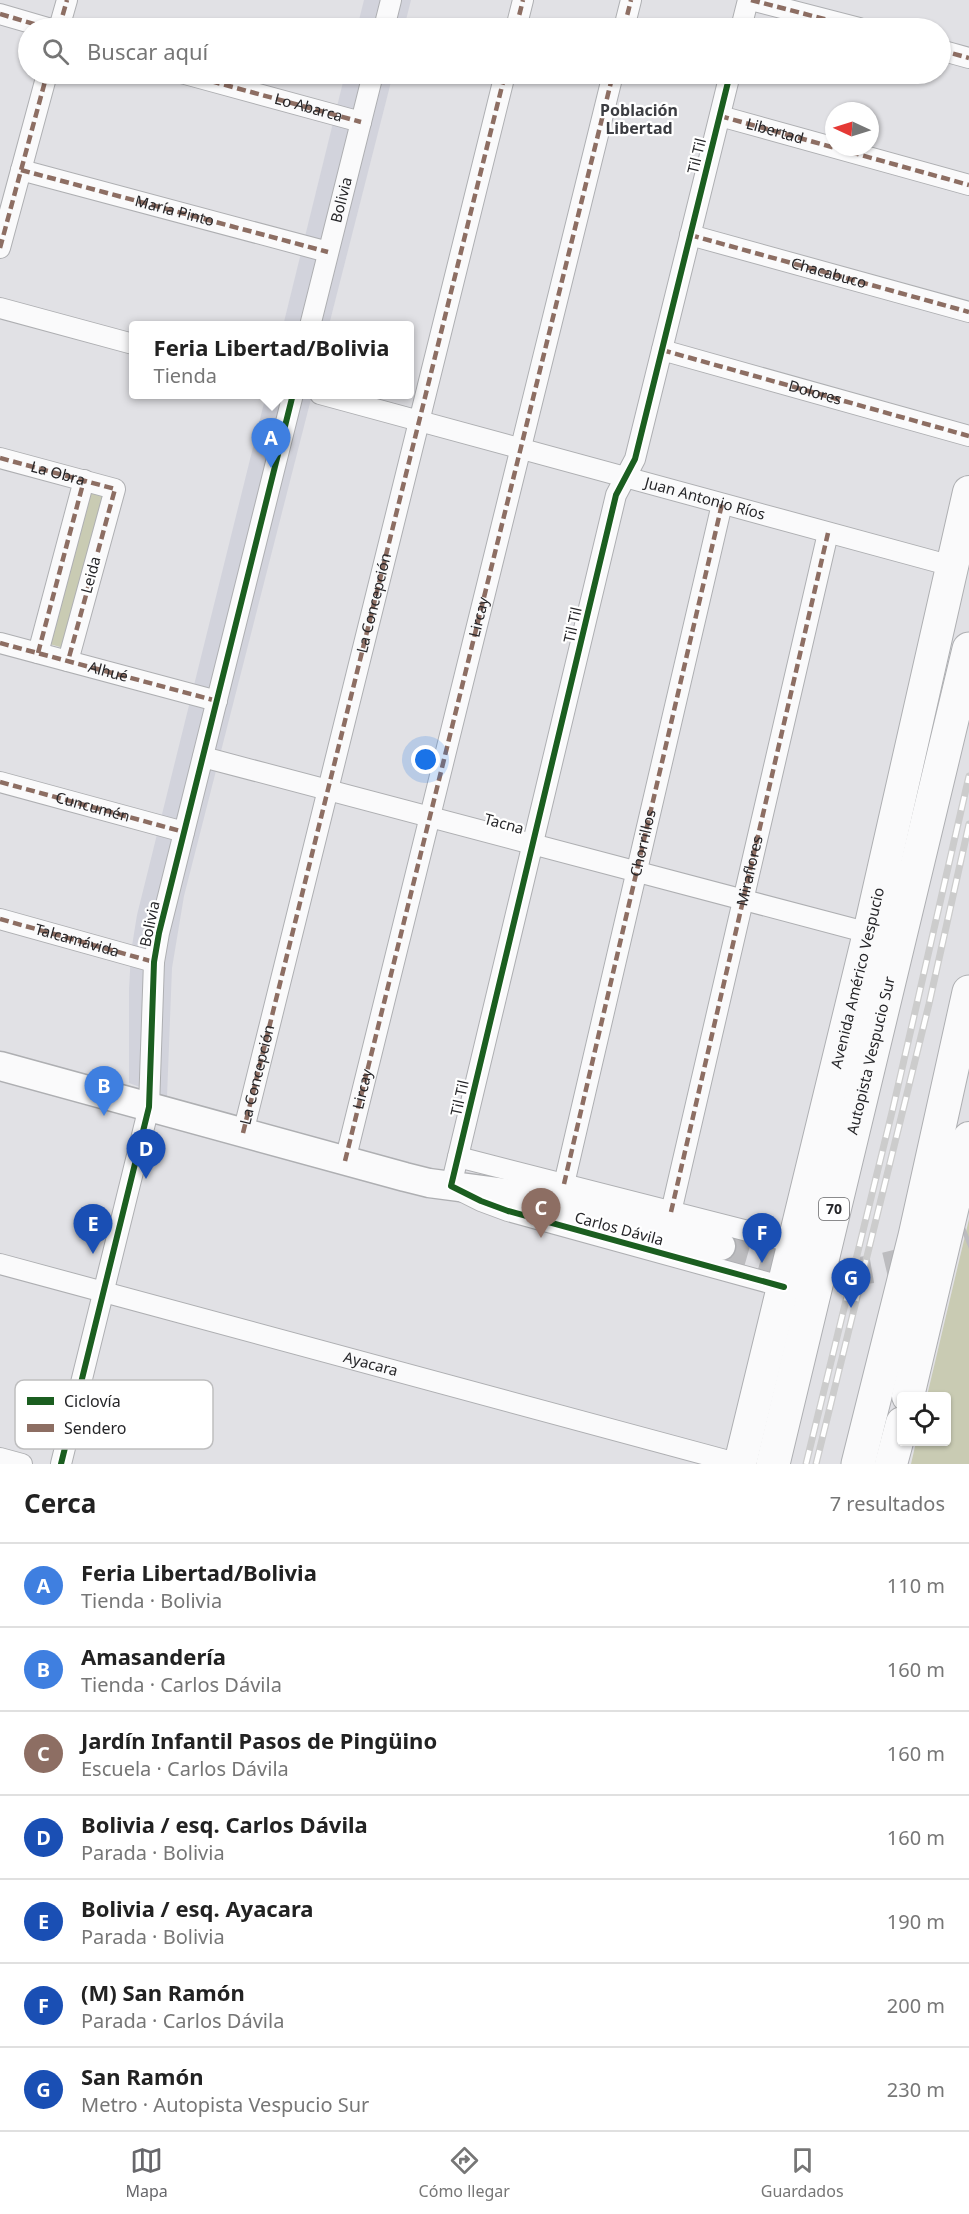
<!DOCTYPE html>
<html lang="es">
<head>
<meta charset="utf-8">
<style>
  :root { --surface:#fff; --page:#f6f6f6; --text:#222; --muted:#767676; --line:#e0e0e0; --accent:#67676b }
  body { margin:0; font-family:"Noto Sans",sans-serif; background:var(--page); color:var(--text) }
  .controls { position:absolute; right:18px; bottom:18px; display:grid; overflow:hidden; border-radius:6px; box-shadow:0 2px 4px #0004 }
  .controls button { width:54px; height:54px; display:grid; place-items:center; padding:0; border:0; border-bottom:2px solid var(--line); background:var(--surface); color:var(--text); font:30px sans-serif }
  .compass { position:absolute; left:825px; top:102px; width:54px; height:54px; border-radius:50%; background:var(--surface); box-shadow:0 2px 4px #0004; rotate:274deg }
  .you { position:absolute; left:426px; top:760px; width:21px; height:21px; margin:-15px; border:4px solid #fff; border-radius:50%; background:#1a73e8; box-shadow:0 0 0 9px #1a73e833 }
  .badge { display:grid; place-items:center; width:39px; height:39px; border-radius:50%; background:var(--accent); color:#fff; font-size:20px; font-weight:700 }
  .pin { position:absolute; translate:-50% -50px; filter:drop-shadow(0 2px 3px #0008) }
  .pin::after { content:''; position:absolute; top:32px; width:21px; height:18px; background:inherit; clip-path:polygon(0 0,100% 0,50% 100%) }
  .popup { position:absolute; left:129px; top:321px; width:285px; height:78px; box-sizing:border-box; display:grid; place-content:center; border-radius:6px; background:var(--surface); filter:drop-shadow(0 2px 4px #0005); font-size:20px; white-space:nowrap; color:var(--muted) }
  .popup b { font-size:22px; color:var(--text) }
  .popup::after { content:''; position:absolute; left:50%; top:100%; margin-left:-12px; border:12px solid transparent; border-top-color:var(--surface) }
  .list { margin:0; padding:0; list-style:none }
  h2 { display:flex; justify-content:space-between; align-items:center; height:78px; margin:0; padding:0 24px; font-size:26px }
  h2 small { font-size:20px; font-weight:400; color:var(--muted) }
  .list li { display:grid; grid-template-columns:39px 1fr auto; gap:18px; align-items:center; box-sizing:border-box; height:84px; padding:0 24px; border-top:2px solid var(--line) }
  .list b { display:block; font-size:22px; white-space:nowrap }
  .list p { margin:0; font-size:20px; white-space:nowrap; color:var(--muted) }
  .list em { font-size:20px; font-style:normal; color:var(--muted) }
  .icon { flex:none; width:33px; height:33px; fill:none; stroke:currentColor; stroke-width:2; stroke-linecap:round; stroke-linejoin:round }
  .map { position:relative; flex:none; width:969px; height:1464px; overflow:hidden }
  .search { position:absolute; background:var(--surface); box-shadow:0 2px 4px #0004; left:18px; right:18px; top:18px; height:66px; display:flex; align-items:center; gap:15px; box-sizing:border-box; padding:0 21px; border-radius:33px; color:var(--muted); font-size:22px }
  .sheet { height:666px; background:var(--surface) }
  nav { display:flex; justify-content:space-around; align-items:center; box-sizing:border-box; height:84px; border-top:2px solid var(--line); background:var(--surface); font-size:16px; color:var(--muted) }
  nav a { display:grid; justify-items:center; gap:3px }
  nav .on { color:var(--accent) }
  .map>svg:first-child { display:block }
  .built { fill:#d2d3dc }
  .green { fill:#c9cbb3 }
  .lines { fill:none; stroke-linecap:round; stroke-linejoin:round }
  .secondary-tunnel { stroke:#bcbcbf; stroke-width:28; stroke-dasharray:28 14; stroke-linecap:butt }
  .street-casing { stroke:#aeafb2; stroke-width:22 }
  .secondary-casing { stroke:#aeafb2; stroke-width:31 }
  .primary-casing { stroke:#aeafb2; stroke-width:34 }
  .highway-casing { stroke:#aeafb2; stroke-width:35 }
  .street { stroke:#fafafb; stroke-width:20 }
  .secondary { stroke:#fafafb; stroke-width:28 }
  .primary { stroke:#fafafb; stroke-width:32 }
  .highway { stroke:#fafafb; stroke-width:33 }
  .rail-casing { stroke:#ccc; stroke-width:7 }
  .rail { stroke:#fff; stroke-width:4.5; stroke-dasharray:14; stroke-linecap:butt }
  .quiet { stroke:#8d6e63; stroke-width:4.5; stroke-dasharray:9 4.5; stroke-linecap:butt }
  .cycleway-casing { stroke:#fff; stroke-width:10 }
  .cycleway { stroke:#1b5e20; stroke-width:6 }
  .labels { text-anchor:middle; stroke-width:4.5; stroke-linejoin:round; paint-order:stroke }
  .shield { fill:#fff; stroke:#676769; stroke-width:1.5 }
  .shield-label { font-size:14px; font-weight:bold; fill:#262629 }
  .street-label { font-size:15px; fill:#262629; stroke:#fff }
  .neighbourhood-label { font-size:16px; font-weight:bold; fill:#3c3d42; stroke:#fff }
  .key { fill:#fff; stroke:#bebebf; stroke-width:1.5 }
  .key-label { font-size:16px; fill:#262629 }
</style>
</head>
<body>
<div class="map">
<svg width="969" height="1464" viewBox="0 0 969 1464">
  <rect width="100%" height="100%" fill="#e1e1e5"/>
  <g class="built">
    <polygon points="364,0 411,0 404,28 357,28"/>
    <polygon points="345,74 393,74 329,325 283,326"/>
    <polygon points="266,395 312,395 184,896 172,968 167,1097 129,1083 129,990 131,952 137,915"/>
  </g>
  <g class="green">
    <polygon points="87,492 105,496 67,649 46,643"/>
    <polygon points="969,1219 969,1464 911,1464 916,1442 946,1442 946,1396 927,1396"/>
  </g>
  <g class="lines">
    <path class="secondary-tunnel" d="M721,1246C760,1256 803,1272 844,1272C887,1271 930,1253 969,1237"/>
    <defs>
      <g id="street">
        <polyline points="751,0 859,28"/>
        <polyline points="0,14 48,28"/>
        <polyline points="59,28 67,0"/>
        <polyline points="384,28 391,0"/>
        <polyline points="516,28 523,0"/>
        <polyline points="624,28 631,0"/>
        <polyline points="741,28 748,0"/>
        <polyline points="940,50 969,58"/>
        <polyline points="185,74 361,122"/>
        <polyline points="730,74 635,459 616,495 451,1186 481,1201 508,1211 784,1287"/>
        <polyline points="720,116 969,185"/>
        <path id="s1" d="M21,170L328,252"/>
        <polyline points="690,235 969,312"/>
        <polyline points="0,248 47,74"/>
        <polyline points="0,308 133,344"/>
        <path id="s2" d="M310,326L373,74"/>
        <path id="s3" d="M662,350L969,436"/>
        <path id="s4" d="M320,394L952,566"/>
        <polyline points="0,458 115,489 68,661"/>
        <polyline points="0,643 217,701"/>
        <polyline points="38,653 84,480"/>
        <polyline points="203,757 869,933"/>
        <polyline points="0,782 184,832"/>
        <polyline points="0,919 154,962"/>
        <polyline points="243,1133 505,74"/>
        <polyline points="458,1157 795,1243"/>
        <path id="s5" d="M345,1161L613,74"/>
        <polyline points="564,1184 722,504"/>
        <path id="s6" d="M671,1212L828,533"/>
        <path id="s7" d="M0,1264L740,1464"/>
        <polyline points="0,1458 22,1464"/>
        <polyline points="61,1464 149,1107 154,962 159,933 293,394"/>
      </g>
      <polyline id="secondary" points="0,1066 405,1177 429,1183 529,1196 721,1246"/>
      <g id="primary">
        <polyline points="908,1396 969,1138"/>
        <path id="s8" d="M740,1464L869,933L969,492"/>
        <polyline points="891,1464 902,1423"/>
      </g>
      <g id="highway">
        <path id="s9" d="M773,1464L969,649"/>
        <polyline points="858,1464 915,1236 969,992"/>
      </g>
    </defs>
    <use href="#street" class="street-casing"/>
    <use href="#secondary" class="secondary-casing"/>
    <use href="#primary" class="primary-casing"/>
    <use href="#highway" class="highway-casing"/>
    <use href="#street" class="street"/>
    <use href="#secondary" class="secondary"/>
    <use href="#primary" class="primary"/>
    <use href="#highway" class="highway"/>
    <defs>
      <g id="rail">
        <polyline points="806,1464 893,1108 969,776"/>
        <polyline points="816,1464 929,1004 969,824"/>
      </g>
    </defs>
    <use href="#rail" class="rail-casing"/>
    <use href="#rail" class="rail"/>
    <g class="quiet">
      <polyline points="751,0 859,28"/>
      <polyline points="0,14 48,28"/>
      <polyline points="59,28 67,0"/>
      <polyline points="516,28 523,0"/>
      <polyline points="624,28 631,0"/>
      <polyline points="940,50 969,58"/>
      <path id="s10" d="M185,74L361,122"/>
      <path id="s11" d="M720,116L969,185"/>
      <polyline points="21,170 328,252"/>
      <path id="s12" d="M690,235L969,312"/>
      <polyline points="0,248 47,74"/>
      <polyline points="662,350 969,436"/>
      <path id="s13" d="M0,458L115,489L68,661"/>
      <path id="s14" d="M0,643L217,701"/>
      <polyline points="38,653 84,480"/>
      <path id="s15" d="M0,782L184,832"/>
      <path id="s16" d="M0,919L154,962"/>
      <path id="s17" d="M243,1133L505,74"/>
      <polyline points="345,1161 613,74"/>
      <path id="s18" d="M564,1184L722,504"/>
      <polyline points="671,1212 828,533"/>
    </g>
    <defs>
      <g id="cycleway">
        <polyline points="730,74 635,459 616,495 451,1186 481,1201 508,1211 784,1287"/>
        <polyline points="61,1464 149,1107 154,962 159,933 293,394"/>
      </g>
    </defs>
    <use href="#cycleway" class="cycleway-casing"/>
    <use href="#cycleway" class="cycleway"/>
  </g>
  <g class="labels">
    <rect class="shield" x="819" y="1198" width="30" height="22" rx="4.5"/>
    <g class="shield-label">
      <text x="834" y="1214">70</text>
    </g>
    <g class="street-label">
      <text dy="5" stroke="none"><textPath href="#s10" startOffset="128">Lo Abarca</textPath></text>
      <text dy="5" stroke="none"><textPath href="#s11" startOffset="57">Libertad</textPath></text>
      <text transform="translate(697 156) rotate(-76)" y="5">Til Til</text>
      <text dy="5" stroke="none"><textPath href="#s2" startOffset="130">Bolivia</textPath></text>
      <text dy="5" stroke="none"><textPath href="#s1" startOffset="159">María Pinto</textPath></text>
      <text dy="5" stroke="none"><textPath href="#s12" startOffset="144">Chacabuco</textPath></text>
      <text dy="5" stroke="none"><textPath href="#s3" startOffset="159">Dolores</textPath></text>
      <text dy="5" stroke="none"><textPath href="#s13" startOffset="60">La Obra</textPath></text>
      <text dy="5" stroke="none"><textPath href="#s4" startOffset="399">Juan Antonio Ríos</textPath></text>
      <text transform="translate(91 575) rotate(-75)" y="5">Leida</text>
      <text dy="5" stroke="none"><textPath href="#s17" startOffset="546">La Concepción</textPath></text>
      <text dy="5" stroke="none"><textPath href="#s5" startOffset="560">Lircay</textPath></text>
      <text transform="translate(573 625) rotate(-77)" y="5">Til Til</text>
      <text dy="5" stroke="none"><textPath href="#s14" startOffset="112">Alhué</textPath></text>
      <text dy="5" stroke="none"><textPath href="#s15" startOffset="96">Cuncumén</textPath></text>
      <text transform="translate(504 824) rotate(15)" y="5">Tacna</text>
      <text dy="5" stroke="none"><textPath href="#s18" startOffset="350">Chorrillos</textPath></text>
      <text dy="5" stroke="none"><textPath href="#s6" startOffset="350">Miraflores</textPath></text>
      <text transform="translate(150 924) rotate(-78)" y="5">Bolivia</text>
      <text dy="5" stroke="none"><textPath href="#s16" startOffset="80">Talcamávida</textPath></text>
      <text dy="5" stroke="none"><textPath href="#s8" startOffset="500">Avenida Américo Vespucio</textPath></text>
      <text dy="5" stroke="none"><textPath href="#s9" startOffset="420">Autopista Vespucio Sur</textPath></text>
      <text dy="5" stroke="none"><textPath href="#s17" startOffset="60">La Concepción</textPath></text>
      <text dy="5" stroke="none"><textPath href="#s5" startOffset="74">Lircay</textPath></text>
      <text transform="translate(460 1098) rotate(-77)" y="5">Til Til</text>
      <text transform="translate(619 1229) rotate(15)" y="5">Carlos Dávila</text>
      <text dy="5" stroke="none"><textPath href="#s7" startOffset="384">Ayacara</textPath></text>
    </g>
    <g class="neighbourhood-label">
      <text x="639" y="116">Población<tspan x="639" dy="18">Libertad</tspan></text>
    </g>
  </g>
  <rect x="15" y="1380" width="198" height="69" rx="9" class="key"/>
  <rect x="27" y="1397" width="27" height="8" fill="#1b5e20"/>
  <rect x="27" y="1424" width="27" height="8" fill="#8d6e63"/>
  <g class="key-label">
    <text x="64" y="1407">Ciclovía</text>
    <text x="64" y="1434">Sendero</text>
  </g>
</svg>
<div class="controls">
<button><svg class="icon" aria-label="locate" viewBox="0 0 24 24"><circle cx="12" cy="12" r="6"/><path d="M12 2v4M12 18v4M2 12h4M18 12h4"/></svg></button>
</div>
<svg class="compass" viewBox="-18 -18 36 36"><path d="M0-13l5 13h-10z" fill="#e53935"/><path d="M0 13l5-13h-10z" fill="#767676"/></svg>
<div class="you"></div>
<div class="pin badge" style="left:271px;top:468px;background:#3f7fe0">A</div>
<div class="popup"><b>Feria Libertad/Bolivia</b>Tienda</div>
<div class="pin badge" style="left:104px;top:1116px;background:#3f7fe0">B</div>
<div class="pin badge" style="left:541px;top:1238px;background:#8d6e63">C</div>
<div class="pin badge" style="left:146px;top:1179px;background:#1a4fb4">D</div>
<div class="pin badge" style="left:93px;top:1254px;background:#1a4fb4">E</div>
<div class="pin badge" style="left:762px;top:1263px;background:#1a4fb4">F</div>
<div class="pin badge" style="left:851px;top:1308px;background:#1a4fb4">G</div>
<div class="search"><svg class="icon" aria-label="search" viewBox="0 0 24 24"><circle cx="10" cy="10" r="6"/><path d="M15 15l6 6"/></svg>Buscar aquí</div>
</div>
<section class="sheet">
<h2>Cerca<small>7 resultados</small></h2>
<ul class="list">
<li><span class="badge" style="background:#3f7fe0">A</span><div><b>Feria Libertad/Bolivia</b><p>Tienda · Bolivia</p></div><em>110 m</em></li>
<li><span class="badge" style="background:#3f7fe0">B</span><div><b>Amasandería</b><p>Tienda · Carlos Dávila</p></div><em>160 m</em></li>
<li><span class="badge" style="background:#8d6e63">C</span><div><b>Jardín Infantil Pasos de Pingüino</b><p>Escuela · Carlos Dávila</p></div><em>160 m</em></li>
<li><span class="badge" style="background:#1a4fb4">D</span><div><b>Bolivia / esq. Carlos Dávila</b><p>Parada · Bolivia</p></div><em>160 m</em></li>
<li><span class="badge" style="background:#1a4fb4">E</span><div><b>Bolivia / esq. Ayacara</b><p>Parada · Bolivia</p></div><em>190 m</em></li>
<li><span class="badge" style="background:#1a4fb4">F</span><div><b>(M) San Ramón</b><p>Parada · Carlos Dávila</p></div><em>200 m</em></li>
<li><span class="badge" style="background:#1a4fb4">G</span><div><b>San Ramón</b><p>Metro · Autopista Vespucio Sur</p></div><em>230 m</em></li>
</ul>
</section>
<nav>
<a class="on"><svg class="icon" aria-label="map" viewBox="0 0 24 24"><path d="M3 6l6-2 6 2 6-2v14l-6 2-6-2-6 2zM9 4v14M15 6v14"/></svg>Mapa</a>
<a><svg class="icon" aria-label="directions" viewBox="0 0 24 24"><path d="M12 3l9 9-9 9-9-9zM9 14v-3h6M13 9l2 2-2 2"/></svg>Cómo llegar</a>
<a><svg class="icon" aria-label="saved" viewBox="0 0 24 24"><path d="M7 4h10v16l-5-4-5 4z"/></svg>Guardados</a>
</nav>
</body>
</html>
